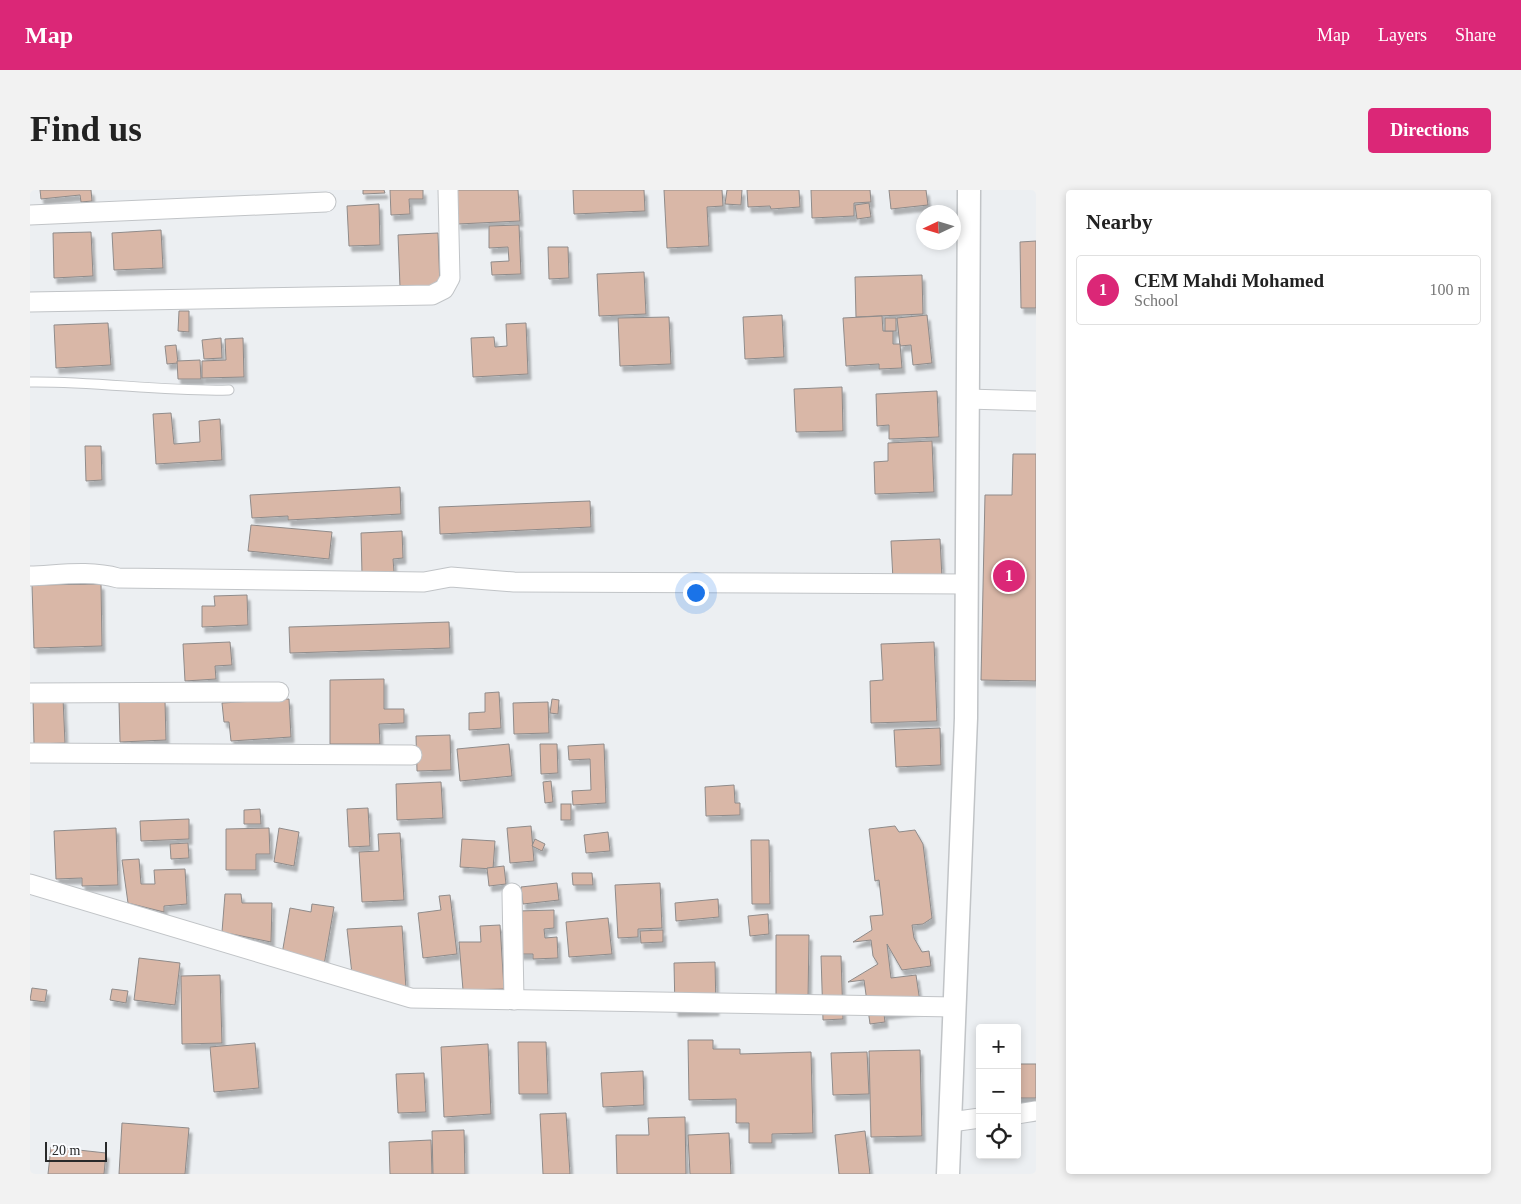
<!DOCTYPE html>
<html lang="en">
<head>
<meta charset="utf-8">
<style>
  :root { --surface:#fff; --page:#f2f2f2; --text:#222; --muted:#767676; --line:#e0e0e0; --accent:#db2777 }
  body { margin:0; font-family:Georgia,serif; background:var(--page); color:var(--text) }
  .controls { position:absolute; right:15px; bottom:15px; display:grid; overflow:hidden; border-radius:5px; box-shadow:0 2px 8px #0003 }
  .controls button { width:45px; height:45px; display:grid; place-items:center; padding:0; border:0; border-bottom:1px solid var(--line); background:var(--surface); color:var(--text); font:25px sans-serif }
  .compass { position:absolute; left:886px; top:15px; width:45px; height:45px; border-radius:50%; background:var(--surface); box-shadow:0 2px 8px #0003; rotate:266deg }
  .scale { position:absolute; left:15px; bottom:12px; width:62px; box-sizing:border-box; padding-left:5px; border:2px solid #28292a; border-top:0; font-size:14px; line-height:18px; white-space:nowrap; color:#28292a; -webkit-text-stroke:4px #fafcff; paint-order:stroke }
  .you { position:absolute; left:665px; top:402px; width:18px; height:18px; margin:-12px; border:4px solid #fff; border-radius:50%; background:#1a73e8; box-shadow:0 0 0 8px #1a73e833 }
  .badge { display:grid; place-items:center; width:32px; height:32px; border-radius:50%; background:var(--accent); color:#fff; font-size:16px; font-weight:700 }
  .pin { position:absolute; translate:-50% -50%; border:2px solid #fff; box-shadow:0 1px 5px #0006 }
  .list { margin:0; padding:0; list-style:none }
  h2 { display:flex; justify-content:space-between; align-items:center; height:65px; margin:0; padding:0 20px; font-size:21px }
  h2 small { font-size:16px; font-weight:400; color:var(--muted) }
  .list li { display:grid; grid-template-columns:32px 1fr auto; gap:15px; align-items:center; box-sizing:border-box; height:70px; margin:0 10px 10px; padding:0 10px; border:1px solid var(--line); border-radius:5px }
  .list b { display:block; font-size:19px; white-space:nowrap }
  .list p { margin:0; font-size:16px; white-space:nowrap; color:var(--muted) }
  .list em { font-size:16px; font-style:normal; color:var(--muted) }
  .icon { flex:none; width:28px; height:28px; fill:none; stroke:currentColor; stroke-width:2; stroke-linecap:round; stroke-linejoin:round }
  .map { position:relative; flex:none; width:1006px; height:984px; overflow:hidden; border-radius:5px }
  header { display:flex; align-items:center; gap:30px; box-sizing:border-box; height:70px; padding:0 25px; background:var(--accent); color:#fff }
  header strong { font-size:24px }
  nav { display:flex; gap:28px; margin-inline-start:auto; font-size:18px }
  .intro { display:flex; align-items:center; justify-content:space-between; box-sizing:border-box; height:120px; padding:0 30px }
  h1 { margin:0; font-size:35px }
  .button { padding:12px 22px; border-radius:5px; background:var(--accent); color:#fff; font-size:18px; font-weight:700 }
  main { display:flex; gap:30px; padding:0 30px }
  aside { flex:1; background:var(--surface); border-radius:5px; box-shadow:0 2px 8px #0003 }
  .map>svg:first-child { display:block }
  .building { fill:#d9b7a7; stroke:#8f8b8a; filter:url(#shadow) }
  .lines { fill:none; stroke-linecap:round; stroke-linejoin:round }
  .service-casing { stroke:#c1c4c7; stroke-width:11 }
  .minor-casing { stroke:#c1c4c7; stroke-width:21 }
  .tertiary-casing { stroke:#c1c4c7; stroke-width:25 }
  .service { stroke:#fff; stroke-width:9 }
  .minor { stroke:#fff; stroke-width:19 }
  .tertiary { stroke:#fff; stroke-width:22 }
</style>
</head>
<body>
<header>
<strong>Map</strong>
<nav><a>Map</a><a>Layers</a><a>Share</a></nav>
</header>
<div class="intro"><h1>Find us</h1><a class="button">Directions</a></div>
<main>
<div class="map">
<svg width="1006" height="984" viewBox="0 0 1006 984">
  <defs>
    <filter id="shadow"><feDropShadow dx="3" dy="5.5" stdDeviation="1" flood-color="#0004"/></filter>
  </defs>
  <rect width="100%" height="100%" fill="#eceff2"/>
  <g class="building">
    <polygon points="10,0 61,0 62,11 51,12 50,5 11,9"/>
    <polygon points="333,0 354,0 355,3 333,4"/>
    <polygon points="360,0 393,0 393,9 379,9 380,24 361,25"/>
    <polygon points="427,0 488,0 490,31 428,34"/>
    <polygon points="543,0 614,0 615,21 544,24"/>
    <polygon points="634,0 692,0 693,16 677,17 679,56 637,58"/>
    <polygon points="697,0 712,0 711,15 695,14"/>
    <polygon points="717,0 769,0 770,17 741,19 740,16 718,17"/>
    <polygon points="781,0 840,0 841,12 824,13 824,26 782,28"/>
    <polygon points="859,0 896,0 898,15 861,19"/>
    <polygon points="839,13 841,27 827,29 825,15"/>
    <polygon points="349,14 350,55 319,56 317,16"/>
    <polygon points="489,35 491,84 462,85 461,72 479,71 478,57 459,58 459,36"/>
    <polygon points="131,40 133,78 84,80 82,43"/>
    <polygon points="61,42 63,86 24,88 23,43"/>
    <polygon points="408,43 410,97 370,97 368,45"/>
    <polygon points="1006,51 1006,118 991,118 990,52"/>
    <polygon points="518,57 538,57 539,88 519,89"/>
    <polygon points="614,82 616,124 569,126 567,84"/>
    <polygon points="892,85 893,124 826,127 825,87"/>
    <polygon points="149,121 159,121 159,142 148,141"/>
    <polygon points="752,125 754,167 715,169 713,127"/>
    <polygon points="897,125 902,173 883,175 881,155 870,156 867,128"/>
    <polygon points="852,126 853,141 863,141 863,154 870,154 872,178 849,179 849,174 816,176 813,128"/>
    <polygon points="639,127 641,174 590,176 588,128"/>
    <rect x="855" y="128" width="11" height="13"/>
    <polygon points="78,133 81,175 26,178 24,135"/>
    <polygon points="496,133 498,184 443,187 441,148 464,147 465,157 477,156 476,134"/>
    <polygon points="191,148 192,168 174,169 172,150"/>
    <polygon points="213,148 214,187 172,188 172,171 196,170 195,149"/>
    <polygon points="146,155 148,173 137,174 135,156"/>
    <polygon points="170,170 171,189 148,189 147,171"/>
    <polygon points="812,197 813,241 766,242 764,199"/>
    <polygon points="907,201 909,247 859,249 859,235 847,236 846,204"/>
    <polygon points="141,223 144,254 170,252 169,231 190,229 192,270 126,274 123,224"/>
    <polygon points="902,251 904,302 845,304 844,272 858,271 858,253"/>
    <polygon points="55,256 71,256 72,290 56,291"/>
    <polygon points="983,264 1006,264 1006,491 951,490 955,305 982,305"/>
    <polygon points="370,297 371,324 258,330 258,326 222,328 220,305"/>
    <polygon points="560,311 561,337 410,344 409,317"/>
    <polygon points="221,335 302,342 299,369 218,361"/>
    <polygon points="372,341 373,368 363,369 364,382 332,384 331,343"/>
    <polygon points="910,349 912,388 863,390 861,351"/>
    <polygon points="71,394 72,456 4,458 2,395"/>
    <polygon points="217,405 218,435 172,437 172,416 185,416 184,406"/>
    <polygon points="419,432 420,458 260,463 259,437"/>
    <polygon points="200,452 202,475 185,476 186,489 155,491 153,454"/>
    <polygon points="904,452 907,531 841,533 840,491 853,490 851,454"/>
    <polygon points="354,489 354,519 374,519 374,533 349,534 350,554 300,554 300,490"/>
    <polygon points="469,502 471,538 439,540 439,523 455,522 455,503"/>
    <polygon points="33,508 35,553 4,554 3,509"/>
    <polygon points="259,509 261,547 201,551 199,532 194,532 192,513"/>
    <polygon points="522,509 529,510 528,524 520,523"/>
    <polygon points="135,511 136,550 90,552 89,512"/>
    <polygon points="518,512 519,543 484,544 483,513"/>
    <polygon points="910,538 911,575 866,577 864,540"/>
    <polygon points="420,545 421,580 387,581 386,546"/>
    <polygon points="479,554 482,586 430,591 427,559"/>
    <polygon points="510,554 527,554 528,583 511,584"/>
    <polygon points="574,554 576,613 543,615 542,601 561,600 560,569 539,570 538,556"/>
    <polygon points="521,591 523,612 515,613 513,592"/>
    <polygon points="411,592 413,628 367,630 366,594"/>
    <polygon points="704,595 705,613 710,613 710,625 676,626 675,597"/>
    <rect x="531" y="614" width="10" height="16"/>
    <polygon points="338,618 340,656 319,657 317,619"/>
    <polygon points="230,619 231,634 214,634 214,620"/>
    <polygon points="159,629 159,649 111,651 110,631"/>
    <polygon points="501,636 504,671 480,673 477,638"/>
    <polygon points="865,636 869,642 885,640 893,654 902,728 893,734 882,735 884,748 892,762 899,761 901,776 872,780 857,754 861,788 886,785 891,819 854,824 855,832 840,834 834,790 818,792 848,774 843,766 841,750 823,752 842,740 840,726 853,725 849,690 845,691 839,639"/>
    <polygon points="86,638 88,695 52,696 52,688 26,689 24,641"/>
    <polygon points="239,638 240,664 226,664 226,680 196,680 196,639"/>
    <polygon points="249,638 269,642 264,676 244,672"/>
    <polygon points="578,642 580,661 556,663 554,645"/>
    <polygon points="370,643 374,710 332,712 329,662 349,661 348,644"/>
    <polygon points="432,649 465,651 463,679 430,677"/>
    <polygon points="505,649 515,654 512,661 502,656"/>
    <polygon points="721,650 739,650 740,714 722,714"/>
    <polygon points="158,653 159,668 141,669 140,654"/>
    <polygon points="109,669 111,694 125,694 124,680 155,679 157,714 134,716 134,722 98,713 92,670"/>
    <polygon points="474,676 476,694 459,696 457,678"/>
    <polygon points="542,683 562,683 563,695 543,695"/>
    <polygon points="527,693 529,710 493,714 491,697"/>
    <polygon points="630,693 632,738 608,739 608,747 588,748 585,695"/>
    <polygon points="195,704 211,704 212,713 242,713 241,752 192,742"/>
    <polygon points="420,705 427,764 393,768 388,723 411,720 409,706"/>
    <polygon points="688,709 689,727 646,731 645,713"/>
    <polygon points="282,714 304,717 294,775 252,764 260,718 281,722"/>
    <polygon points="524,720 524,738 514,739 515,748 527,747 528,768 503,769 503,764 490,764 488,721"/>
    <polygon points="738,724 739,744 720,746 718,726"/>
    <polygon points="578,728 582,764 539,767 536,732"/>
    <polygon points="470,735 474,799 433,800 429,752 451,752 450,736"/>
    <polygon points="372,736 376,799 322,784 317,739"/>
    <polygon points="633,740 633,752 611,753 610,741"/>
    <polygon points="746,745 779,745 778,810 746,810"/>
    <polygon points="791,766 811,766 813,829 793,830"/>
    <polygon points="109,768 150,773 145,815 104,810"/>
    <polygon points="685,772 686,820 645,821 644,773"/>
    <polygon points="190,785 192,853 152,854 151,786"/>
    <polygon points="2,798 17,800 15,812 0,810"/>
    <polygon points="82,799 98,801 96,813 80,810"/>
    <polygon points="658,850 683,850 683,859 710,859 710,864 781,862 783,943 742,944 742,953 719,953 719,933 706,933 706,909 659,910"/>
    <polygon points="488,852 516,852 518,904 489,904"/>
    <polygon points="225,853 229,898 184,902 180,857"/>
    <polygon points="458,854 461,924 414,927 411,857"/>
    <polygon points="890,860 892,946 841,947 839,861"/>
    <polygon points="837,862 839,904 803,905 801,863"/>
    <rect x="987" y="874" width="19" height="34"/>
    <polygon points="613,881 614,915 573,917 571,883"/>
    <polygon points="394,883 396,922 368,923 366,884"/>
    <polygon points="536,923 540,984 513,984 510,924"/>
    <polygon points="655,927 656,984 587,984 586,945 619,945 618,928"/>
    <polygon points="92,933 159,938 155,984 89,984"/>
    <polygon points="434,940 435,984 403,984 402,941"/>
    <polygon points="835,941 840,984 809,984 805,945"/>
    <polygon points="699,943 701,984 660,984 658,945"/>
    <polygon points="401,950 402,984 360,984 359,952"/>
    <polygon points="21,957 76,963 74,984 18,984"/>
  </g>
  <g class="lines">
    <defs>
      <path id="service" d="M0,192C67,191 133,202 199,200"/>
      <g id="minor">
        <polyline points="0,25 296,12"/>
        <polyline points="0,112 402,105 414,99 420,88 418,0"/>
        <polyline points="938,209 1006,211"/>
        <path d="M0,386C29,385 60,380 88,388L394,392L421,387L484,392L937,394"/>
        <polyline points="0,503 249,502"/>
        <polyline points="0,563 382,565"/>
        <polyline points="0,694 381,808 925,817"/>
        <polyline points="482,703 484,810"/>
        <polyline points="987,924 1006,921"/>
        <polyline points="921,932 950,928"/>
      </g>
      <polyline id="tertiary" points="918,984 936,528 939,0"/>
    </defs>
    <use href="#service" class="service-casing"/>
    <use href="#minor" class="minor-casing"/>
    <use href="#tertiary" class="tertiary-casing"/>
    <use href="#service" class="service"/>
    <use href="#minor" class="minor"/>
    <use href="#tertiary" class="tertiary"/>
  </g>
</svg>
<div class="controls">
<button>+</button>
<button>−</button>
<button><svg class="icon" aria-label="locate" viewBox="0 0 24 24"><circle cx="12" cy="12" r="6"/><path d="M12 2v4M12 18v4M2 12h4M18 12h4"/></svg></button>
</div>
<svg class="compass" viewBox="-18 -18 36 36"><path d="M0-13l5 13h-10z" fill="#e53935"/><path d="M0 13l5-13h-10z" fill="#767676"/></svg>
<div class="scale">20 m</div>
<div class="you"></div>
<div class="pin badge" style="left:979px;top:386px">1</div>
</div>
<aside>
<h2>Nearby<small></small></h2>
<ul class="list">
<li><span class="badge">1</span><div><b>CEM Mahdi Mohamed</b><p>School</p></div><em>100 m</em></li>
</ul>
</aside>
</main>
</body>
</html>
